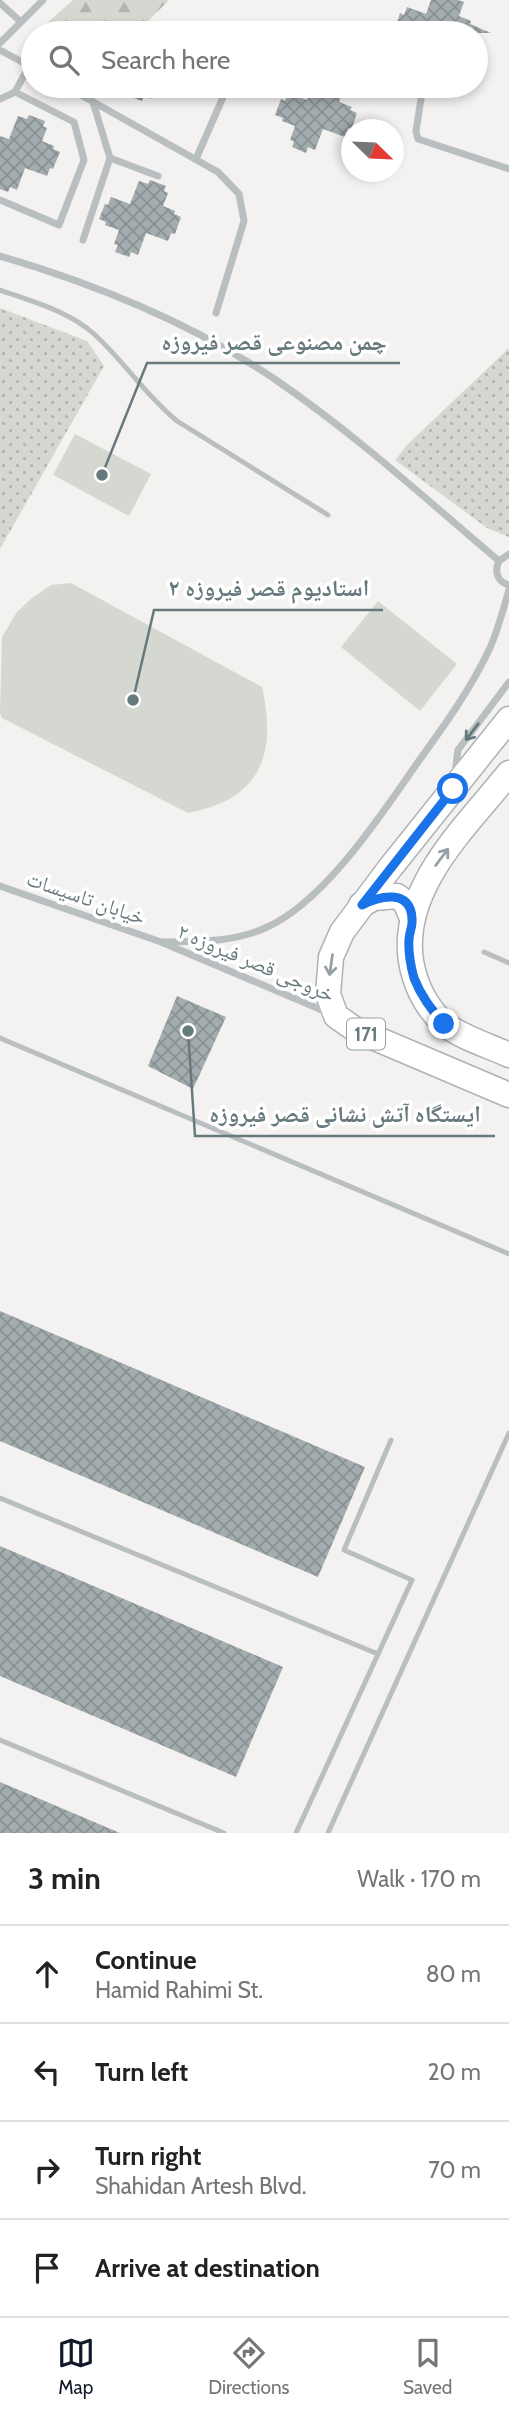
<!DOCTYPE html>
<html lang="en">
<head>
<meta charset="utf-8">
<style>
  :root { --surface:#fff; --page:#f2f2f2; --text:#222; --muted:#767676; --line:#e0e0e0; --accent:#111827 }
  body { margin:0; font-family:Cabin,"Noto Naskh Arabic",sans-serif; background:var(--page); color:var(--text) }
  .compass { position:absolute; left:341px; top:119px; width:63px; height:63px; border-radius:50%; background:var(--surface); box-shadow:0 4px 10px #0003; rotate:113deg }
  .stop { position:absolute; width:21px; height:21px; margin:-16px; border:5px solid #1a73e8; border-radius:50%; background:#fff }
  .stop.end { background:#1a73e8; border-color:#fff; box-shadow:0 2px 7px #0008 }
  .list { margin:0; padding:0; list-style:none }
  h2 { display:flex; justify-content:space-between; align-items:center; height:91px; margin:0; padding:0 28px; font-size:30px }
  h2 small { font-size:23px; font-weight:400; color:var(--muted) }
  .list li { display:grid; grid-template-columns:46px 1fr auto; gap:21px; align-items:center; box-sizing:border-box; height:98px; padding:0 28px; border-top:2px solid var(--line) }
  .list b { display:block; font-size:26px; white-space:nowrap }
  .list p { margin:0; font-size:23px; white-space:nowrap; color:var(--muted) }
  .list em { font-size:23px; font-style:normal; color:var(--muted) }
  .icon { flex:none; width:38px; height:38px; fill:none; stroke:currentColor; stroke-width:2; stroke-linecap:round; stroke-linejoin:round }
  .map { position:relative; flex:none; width:509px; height:1833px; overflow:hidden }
  .search { position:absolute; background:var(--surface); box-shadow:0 4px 10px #0003; left:21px; right:21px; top:21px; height:77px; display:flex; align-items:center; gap:18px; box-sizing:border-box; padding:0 24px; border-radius:38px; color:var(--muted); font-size:26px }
  .sheet { height:483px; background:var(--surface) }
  nav { display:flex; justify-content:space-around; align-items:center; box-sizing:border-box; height:98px; border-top:2px solid var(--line); background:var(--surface); font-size:19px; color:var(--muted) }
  nav a { display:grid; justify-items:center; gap:4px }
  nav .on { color:var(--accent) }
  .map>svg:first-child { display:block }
  .forest { fill:url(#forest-firs) }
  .park { fill:url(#park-dots) }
  .pitch { fill:#d5d8d0 }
  .building { fill:url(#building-cross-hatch) }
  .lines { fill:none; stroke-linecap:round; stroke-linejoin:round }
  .primary-casing { stroke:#adb3b4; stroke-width:27 }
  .service { stroke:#b9bec0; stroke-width:5 }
  .minor { stroke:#b9bec0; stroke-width:7 }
  .primary { stroke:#fff; stroke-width:24 }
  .oneway { stroke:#66797d }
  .oneway2 { stroke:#94a1a4 }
  .route { stroke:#1a73e8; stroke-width:9 }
  .labels { text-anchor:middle; stroke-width:7; stroke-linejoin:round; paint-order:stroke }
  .shield { fill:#fff; stroke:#94a1a4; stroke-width:2 }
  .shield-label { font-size:19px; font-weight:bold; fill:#66797d }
  .street-label { font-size:21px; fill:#66797d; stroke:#fff }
  .leader { fill:none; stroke:#66797d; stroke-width:2.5 }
  .callout-dot { fill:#66797d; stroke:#fff; stroke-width:2.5 }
  .callout-label { font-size:23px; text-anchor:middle; font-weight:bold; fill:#66797d; stroke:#fff; stroke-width:7; stroke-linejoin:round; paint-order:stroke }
</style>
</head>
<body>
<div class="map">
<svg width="509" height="1833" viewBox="0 0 509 1833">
  <defs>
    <pattern id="forest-firs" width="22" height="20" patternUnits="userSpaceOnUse" patternTransform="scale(1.75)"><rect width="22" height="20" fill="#d5d8d0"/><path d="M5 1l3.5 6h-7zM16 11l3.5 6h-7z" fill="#b1b4ae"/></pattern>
    <pattern id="park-dots" width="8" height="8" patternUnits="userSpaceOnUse" patternTransform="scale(1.75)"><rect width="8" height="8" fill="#d5d8d0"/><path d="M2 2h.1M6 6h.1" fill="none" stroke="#b1b4ae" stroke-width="1.8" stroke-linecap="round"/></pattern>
    <pattern id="building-cross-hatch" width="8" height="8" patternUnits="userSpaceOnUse" patternTransform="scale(1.75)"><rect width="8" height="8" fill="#a3acae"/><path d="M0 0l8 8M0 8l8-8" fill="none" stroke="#899193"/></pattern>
  </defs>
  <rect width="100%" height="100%" fill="#f3f2f0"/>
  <polygon class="forest" points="73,0 169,0 136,33 36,33"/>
  <g class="park">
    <polygon points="0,308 87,341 104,366 0,549"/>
    <polygon points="509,348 509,537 487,528 395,460 408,444"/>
  </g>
  <g class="pitch">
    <polygon points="75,434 151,474 129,516 53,475"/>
    <path d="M71,583L262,687C277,755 261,799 188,813L2,718L0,713L2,637L17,612L32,598L51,585Z"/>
    <polygon points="378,601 457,664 420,711 341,647"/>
  </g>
  <g class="building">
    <polygon points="431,0 458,0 464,2 459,16 471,21 470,24 491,33 406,33 395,29 400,13 404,15 407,7 426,14"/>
    <polygon points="120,86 156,86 151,99 144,96 142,101 128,96 130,91"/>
    <polygon points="312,86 337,86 344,88 339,102 352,107 350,110 357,113 351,130 348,128 345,137 323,129 315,150 308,147 306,153 292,147 294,141 290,140 295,126 282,121 283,118 275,115 281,99 285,101 288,93 307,100"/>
    <polygon points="29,115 45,121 43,126 47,128 42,141 54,146 53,149 60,152 53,169 50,168 47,176 25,168 17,190 10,187 8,192 0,189 0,136 9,139 18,116 27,119"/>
    <polygon points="150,180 166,186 164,191 168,193 163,206 175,211 174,214 181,217 175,234 171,233 168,241 146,233 138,255 131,252 129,257 115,252 118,245 114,244 119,230 105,225 106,222 99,219 105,204 108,205 111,197 130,204 139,181 148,184"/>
    <polygon points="177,996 226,1017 193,1089 148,1066"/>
    <polygon points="0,1311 365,1467 318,1577 0,1441"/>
    <polygon points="0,1546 283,1667 236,1777 0,1676"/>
    <polygon points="0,1782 120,1833 0,1833"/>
  </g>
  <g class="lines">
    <defs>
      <g id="primary">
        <polyline points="509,719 390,868 342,932 331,957 328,994 336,1016 356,1030 509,1095"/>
        <path d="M509,773C466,827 400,887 411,961C415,985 425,1005 442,1022C457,1036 490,1046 509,1055"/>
        <polyline points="361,905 374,898 397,896 405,902 412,918"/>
      </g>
    </defs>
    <use href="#primary" class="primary-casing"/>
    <g class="service">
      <path d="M0,290C31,301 69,311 94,334C124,361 144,394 177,421L328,515"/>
      <polyline points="484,952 509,963"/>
      <polyline points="0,1038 509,1254"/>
      <polyline points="0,1498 378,1654"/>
      <polyline points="0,1740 224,1833"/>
      <polyline points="296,1833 412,1580 344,1550 391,1440"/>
      <polyline points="328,1833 509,1433"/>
    </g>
    <g class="minor">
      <polyline points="0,3 21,22"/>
      <polyline points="0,43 43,0"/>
      <polyline points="0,50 33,68"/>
      <polyline points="65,86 218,172 239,194 244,221 216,313"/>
      <polyline points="423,86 416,131 418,139 509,169"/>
      <polyline points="0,99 15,92"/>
      <polyline points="93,102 110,158 158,176"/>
      <polyline points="196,159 227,88"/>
      <polyline points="0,200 59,225 84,160 74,122 15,92 29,66"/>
      <polyline points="83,240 110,158"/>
      <path d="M0,256C96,284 192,323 276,380C355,434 426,499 499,561"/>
      <path d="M509,554L499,561C494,571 497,582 509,585"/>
      <polyline points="455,773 458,750 509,682"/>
      <polyline points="0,886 161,942 329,1013"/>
      <path d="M161,942C197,941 232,943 265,928C323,904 382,814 418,762C444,726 470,690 489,650C498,631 503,609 509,590"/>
    </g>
    <use href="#primary" class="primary"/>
  </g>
  <defs><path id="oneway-shaft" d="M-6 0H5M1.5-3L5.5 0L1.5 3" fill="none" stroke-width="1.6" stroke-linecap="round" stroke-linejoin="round" transform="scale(1.75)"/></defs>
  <use class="oneway" href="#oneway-shaft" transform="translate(472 732) rotate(127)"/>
  <g class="oneway2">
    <use href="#oneway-shaft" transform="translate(442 857) rotate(-53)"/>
    <use href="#oneway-shaft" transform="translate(331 965) rotate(98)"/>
  </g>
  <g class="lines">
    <path class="route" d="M444,1024C431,1009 421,996 414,978C411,968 408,951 409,940C409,933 413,926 412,919C411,888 379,896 362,905L453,789"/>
  </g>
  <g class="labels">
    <rect class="shield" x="347" y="1018.5" width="38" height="31" rx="5"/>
    <g class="shield-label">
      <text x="366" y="1041">171</text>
    </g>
    <g class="street-label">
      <text transform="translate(86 898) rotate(19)" y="7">خیابان تاسیسات</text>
      <text transform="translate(256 963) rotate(23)" y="7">خروجی قصر فیروزه ۲</text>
    </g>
  </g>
  <path class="leader" d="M102 475L147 363H400M133 700L154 610H383M188 1031L195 1136H495"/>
  <g class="callout-dot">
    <circle cx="102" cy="475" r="7"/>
    <circle cx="133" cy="700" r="7"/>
    <circle cx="188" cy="1031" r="7"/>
  </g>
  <g class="callout-label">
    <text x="274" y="350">چمن مصنوعی قصر فیروزه</text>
    <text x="269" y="596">استادیوم قصر فیروزه ۲</text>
    <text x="345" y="1122">ایستگاه آتش نشانی قصر فیروزه</text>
  </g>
</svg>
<svg class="compass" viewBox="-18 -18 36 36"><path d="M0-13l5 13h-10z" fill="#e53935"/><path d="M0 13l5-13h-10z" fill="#767676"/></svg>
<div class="stop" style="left:453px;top:789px"></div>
<div class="stop end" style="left:444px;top:1024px"></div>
<div class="search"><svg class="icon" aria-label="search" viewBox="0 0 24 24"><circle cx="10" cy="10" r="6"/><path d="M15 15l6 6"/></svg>Search here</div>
</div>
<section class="sheet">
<h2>3 min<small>Walk · 170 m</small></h2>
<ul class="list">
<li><svg class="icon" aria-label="ahead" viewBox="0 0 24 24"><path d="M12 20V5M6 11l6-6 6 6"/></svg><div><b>Continue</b><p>Hamid Rahimi St.</p></div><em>80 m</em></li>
<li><svg class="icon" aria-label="left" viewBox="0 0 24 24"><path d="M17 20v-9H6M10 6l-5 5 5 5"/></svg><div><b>Turn left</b></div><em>20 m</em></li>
<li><svg class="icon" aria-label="right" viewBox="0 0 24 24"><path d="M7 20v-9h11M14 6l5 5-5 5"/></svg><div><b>Turn right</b><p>Shahidan Artesh Blvd.</p></div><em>70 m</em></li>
<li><svg class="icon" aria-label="arrive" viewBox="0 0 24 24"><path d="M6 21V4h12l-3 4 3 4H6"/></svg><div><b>Arrive at destination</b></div></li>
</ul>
</section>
<nav>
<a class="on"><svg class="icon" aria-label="map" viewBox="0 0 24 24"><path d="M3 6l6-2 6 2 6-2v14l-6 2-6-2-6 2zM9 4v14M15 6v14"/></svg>Map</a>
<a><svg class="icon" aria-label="directions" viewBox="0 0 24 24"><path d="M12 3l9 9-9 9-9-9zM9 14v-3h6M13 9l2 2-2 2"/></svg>Directions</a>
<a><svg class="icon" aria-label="saved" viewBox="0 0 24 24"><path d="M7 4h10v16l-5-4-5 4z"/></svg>Saved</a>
</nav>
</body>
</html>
